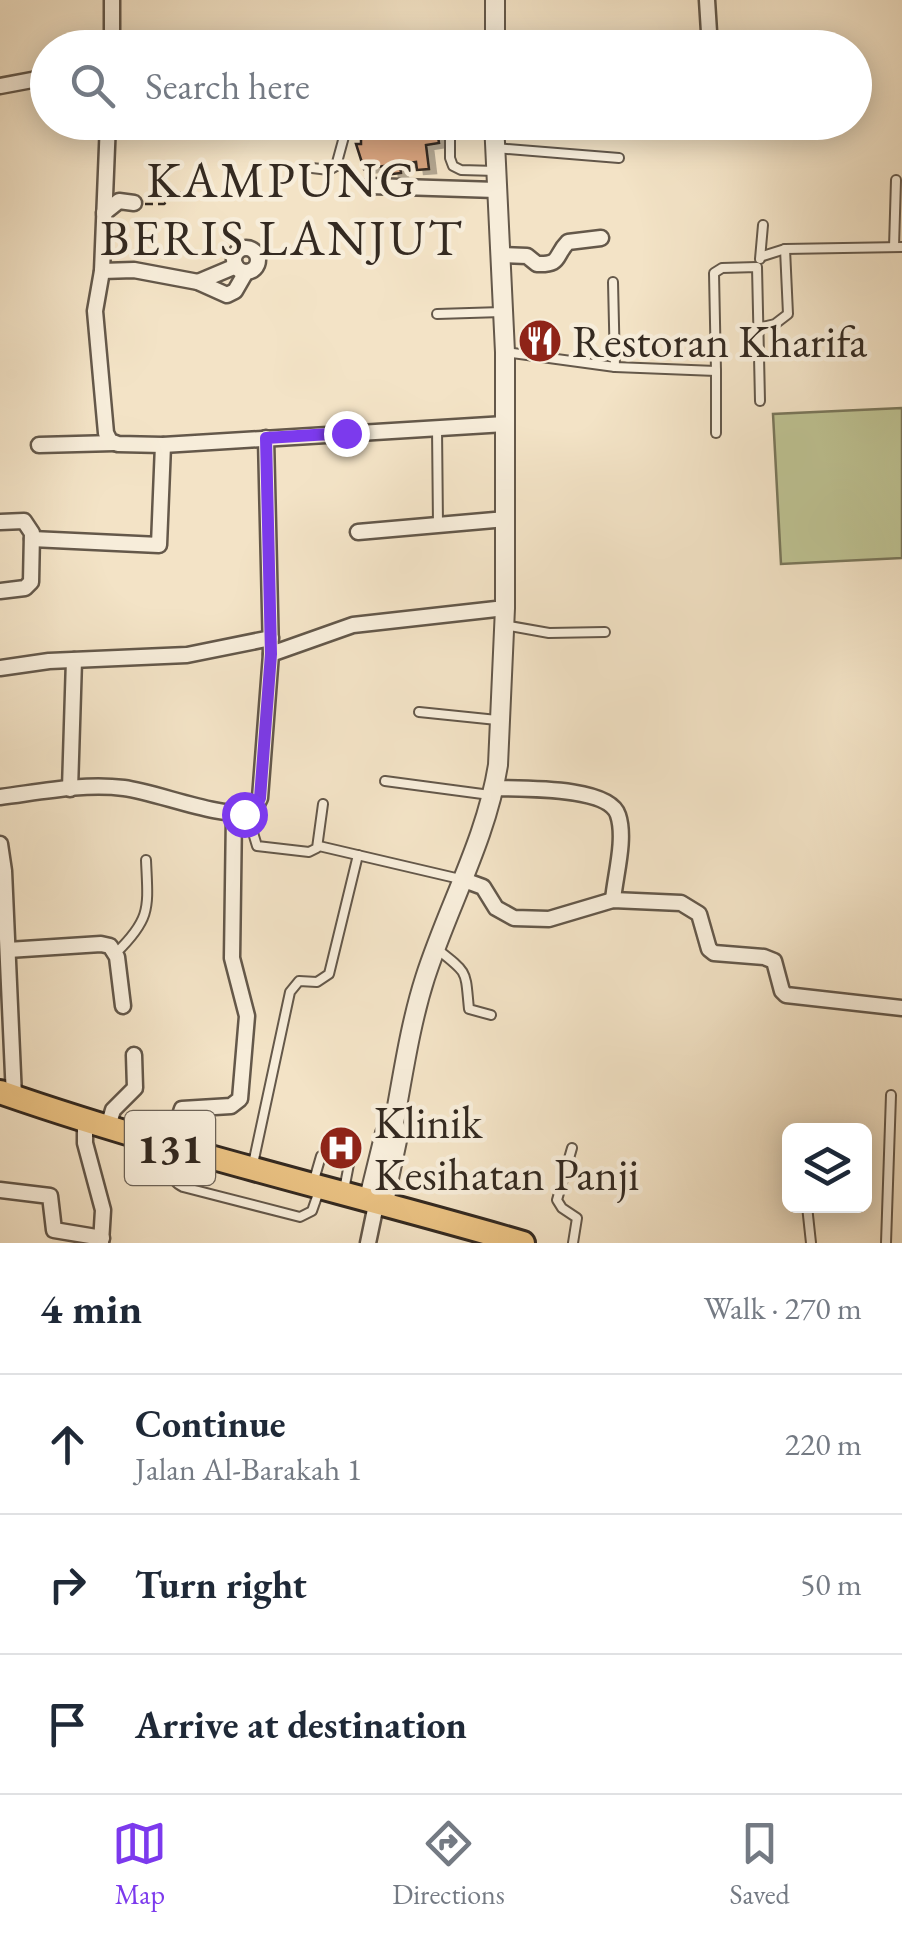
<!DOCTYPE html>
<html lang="en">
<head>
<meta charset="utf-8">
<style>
  :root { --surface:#fff; --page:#f6f6f7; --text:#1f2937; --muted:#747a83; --line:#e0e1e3; --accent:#7c3aed }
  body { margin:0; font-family:"EB Garamond",serif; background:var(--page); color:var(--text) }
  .controls { position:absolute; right:30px; bottom:30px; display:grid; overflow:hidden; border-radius:15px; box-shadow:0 5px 25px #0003 }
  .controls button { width:90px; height:90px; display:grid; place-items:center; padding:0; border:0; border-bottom:2px solid var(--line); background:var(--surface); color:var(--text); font:50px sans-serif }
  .stop { position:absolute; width:30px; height:30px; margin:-22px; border:8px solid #7c3aed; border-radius:50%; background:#fff }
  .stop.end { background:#7c3aed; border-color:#fff; box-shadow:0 2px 10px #0008 }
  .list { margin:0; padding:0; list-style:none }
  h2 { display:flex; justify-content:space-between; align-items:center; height:130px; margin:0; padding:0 40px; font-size:42px }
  h2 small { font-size:32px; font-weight:400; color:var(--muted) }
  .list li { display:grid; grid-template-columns:65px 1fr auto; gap:30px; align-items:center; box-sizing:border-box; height:140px; padding:0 40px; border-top:2px solid var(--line) }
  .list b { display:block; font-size:38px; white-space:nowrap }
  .list p { margin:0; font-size:32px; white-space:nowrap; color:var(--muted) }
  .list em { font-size:32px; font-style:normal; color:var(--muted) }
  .icon { flex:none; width:55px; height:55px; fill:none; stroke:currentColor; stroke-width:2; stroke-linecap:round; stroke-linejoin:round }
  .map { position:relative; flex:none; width:902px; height:1243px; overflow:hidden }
  .search { position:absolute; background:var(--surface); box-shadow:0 5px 25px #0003; left:30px; right:30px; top:30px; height:110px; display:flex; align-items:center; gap:25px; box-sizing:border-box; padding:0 35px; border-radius:55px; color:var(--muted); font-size:38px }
  .sheet { height:550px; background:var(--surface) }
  nav { display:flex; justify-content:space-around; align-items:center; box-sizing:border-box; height:140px; border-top:2px solid var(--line); background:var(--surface); font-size:28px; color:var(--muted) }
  nav a { display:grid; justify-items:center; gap:5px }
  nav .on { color:var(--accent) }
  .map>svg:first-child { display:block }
  .green { fill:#bec393; stroke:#79765a; stroke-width:2.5 }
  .building { fill:#d6a27d; stroke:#342a21; stroke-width:2.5; filter:url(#shadow) }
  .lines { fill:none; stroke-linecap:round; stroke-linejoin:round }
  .service-casing { stroke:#64584a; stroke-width:12 }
  .minor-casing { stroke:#64584a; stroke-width:19 }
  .tertiary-casing { stroke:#64584a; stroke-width:22 }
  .primary-casing { stroke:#342a21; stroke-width:28 }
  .path { stroke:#342a21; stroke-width:2.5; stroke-dasharray:8 5; stroke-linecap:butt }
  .service { stroke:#f7edda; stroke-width:8 }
  .minor { stroke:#f7edda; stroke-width:14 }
  .tertiary { stroke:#f7edda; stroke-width:18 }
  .primary { stroke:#eac283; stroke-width:22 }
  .route { stroke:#7c3aed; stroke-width:12 }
  .labels { text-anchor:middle; stroke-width:9; stroke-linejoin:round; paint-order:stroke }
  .shield { fill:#f7edda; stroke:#6e6458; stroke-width:2.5 }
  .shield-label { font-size:42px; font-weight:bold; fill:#342a21 }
  .poi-label { font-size:45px; fill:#342a21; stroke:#f7edda; text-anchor:start }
  .quarter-label { font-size:50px; letter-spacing:2.5px; fill:#342a21; stroke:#f7edda }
</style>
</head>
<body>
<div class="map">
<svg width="902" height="1243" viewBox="0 0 902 1243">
  <defs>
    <filter id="shadow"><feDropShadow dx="7" dy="4" stdDeviation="0" flood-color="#0004"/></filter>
  </defs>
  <rect width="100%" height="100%" fill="#f3e3c6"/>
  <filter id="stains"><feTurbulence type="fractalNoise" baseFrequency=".002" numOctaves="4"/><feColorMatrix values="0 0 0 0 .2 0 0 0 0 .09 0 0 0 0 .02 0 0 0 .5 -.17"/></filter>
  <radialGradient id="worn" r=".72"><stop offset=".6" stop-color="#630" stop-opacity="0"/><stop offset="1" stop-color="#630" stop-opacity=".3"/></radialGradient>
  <polygon class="green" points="902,408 902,558 781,564 773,414"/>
  <polygon class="building" points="363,122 422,122 423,132 437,130 439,143 426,145 429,169 417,170 416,162 400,164 401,173 392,174 391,165 364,169 356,144 361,144 361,138 365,137"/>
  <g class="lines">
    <defs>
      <g id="service">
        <polyline points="450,122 450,158 453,166 461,170 496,171"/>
        <polyline points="495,148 619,158"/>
        <polyline points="312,168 329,170 336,166 348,122"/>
        <polyline points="894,247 896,180"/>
        <polyline points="763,256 785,249 902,247"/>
        <polyline points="760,259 763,225"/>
        <polyline points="613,282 615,367"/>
        <polyline points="437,314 502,312"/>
        <polyline points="758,328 775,324 788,314 785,249"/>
        <polyline points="505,352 615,367 716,371 714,273 722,268 757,267 760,401"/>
        <polyline points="716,371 716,433"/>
        <polyline points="437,428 438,525"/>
        <polyline points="504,625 549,633 605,632"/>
        <polyline points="419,712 497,720"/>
        <polyline points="385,781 490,795"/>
        <polyline points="253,812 251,826 257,846 309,852 317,848 323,804"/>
        <polyline points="319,846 460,879"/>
        <path d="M437,949C469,974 465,970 469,1009L491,1015"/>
        <path d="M116,953C152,918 148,907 146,860"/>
        <polyline points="572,1148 557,1200 562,1208 577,1218 573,1243"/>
        <path d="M178,1150C173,1165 166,1179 183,1187L300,1217L312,1211L319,1191"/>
        <polyline points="253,1164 290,992 299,981 317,982 329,974 358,855"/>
        <polyline points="314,1180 321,1156 349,1164 344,1190"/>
        <polyline points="807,1206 811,1243"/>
        <polyline points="886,1243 891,1095"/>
      </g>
      <g id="minor">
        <polyline points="707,0 710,48"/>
        <polyline points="112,48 112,0"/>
        <polyline points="0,86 48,77"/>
        <polyline points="108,122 102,271 95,311 106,433 110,441 118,444 163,445 505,424"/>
        <polyline points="370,186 496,190"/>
        <polyline points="104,213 119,201 134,203"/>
        <circle cx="246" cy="260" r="12"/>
        <path d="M500,255L527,256L537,264C562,265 554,256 568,242L601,238"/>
        <polyline points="102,271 134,270 198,282 227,295 235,291 246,272"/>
        <polyline points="198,282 236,266"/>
        <polyline points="39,445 114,443"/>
        <polyline points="0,522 24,521 32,533 31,582 25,588 0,591"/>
        <polyline points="358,532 506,519"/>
        <polyline points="32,539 159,545 163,445"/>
        <polyline points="271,654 353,625 505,608"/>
        <polyline points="0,668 49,661 187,655 271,638"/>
        <path d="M494,788C521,789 609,786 618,815C626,839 615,876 613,900"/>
        <polyline points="70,789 74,660"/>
        <path d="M0,797C40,792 83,783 124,788C160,793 221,819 253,812L260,798L271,654L266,438"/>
        <polyline points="0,844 4,871 14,1097"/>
        <polyline points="464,880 483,887 496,908 514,918 549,919 613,900 681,903 699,914 709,949 714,953 764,957 774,961 782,991 786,995 902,1008"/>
        <polyline points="8,950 101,944 110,946 117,957 123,1006"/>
        <polyline points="85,1122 85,1143 103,1210 101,1243"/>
        <polyline points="107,1130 113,1110 135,1088 134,1055"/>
        <polyline points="169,1148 182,1109 231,1106 240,1099 247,1016 232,958 234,814"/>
        <polyline points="0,1190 50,1196 54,1230 102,1238"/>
        <polyline points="368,1243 377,1200"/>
      </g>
      <g id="tertiary">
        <polyline points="495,48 495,0"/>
        <polyline points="369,1198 385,1133 394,1123"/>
        <path d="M384,1202L398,1136L394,1123C403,1075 410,1025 425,978C448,906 486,840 498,765L505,608V352L494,122"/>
      </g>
      <path id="primary" d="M0,1092C172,1152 348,1192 523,1243"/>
    </defs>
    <use href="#service" class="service-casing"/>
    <use href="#minor" class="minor-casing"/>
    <use href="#tertiary" class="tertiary-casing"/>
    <use href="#primary" class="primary-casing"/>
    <polyline class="path" points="145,204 164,204 181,192"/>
    <use href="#service" class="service"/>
    <use href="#minor" class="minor"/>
    <use href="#tertiary" class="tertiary"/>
    <use href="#primary" class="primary"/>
  </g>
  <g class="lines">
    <polyline class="route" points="244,814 253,812 260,798 271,654 266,438 346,433"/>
  </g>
  <defs>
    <symbol id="restaurant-disc" viewBox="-11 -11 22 22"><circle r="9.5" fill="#8f2418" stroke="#f7edda"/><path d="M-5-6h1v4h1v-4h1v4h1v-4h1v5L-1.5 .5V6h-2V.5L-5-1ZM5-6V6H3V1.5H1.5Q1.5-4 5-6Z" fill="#fff"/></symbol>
    <symbol id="hospital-disc" viewBox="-11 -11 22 22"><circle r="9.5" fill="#8f2418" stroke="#f7edda"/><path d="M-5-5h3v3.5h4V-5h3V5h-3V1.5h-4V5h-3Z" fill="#fff"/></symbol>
  </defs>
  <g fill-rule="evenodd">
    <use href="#restaurant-disc" x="515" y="316" width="50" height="50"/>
    <use href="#hospital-disc" x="316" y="1123" width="50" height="50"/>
  </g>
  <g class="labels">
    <rect class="shield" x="125" y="1111" width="90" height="74" rx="8"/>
    <g class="shield-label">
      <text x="170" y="1163">131</text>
    </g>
    <g class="poi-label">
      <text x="572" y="357">Restoran Kharifa</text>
      <text x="374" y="1138">Klinik<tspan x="374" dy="52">Kesihatan Panji</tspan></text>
    </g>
    <g class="quarter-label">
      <text x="282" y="197">KAMPUNG<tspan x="282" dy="58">BERIS LANJUT</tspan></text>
    </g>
  </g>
  <rect width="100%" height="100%" filter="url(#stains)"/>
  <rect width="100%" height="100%" fill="url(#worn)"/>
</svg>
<div class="controls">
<button><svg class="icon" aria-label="layers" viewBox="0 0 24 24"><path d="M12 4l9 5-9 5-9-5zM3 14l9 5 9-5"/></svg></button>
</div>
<div class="stop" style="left:244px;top:814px"></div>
<div class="stop end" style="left:346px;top:433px"></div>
<div class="search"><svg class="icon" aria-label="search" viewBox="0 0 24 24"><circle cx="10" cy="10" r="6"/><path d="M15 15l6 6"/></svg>Search here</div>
</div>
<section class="sheet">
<h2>4 min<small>Walk · 270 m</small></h2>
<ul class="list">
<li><svg class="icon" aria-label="ahead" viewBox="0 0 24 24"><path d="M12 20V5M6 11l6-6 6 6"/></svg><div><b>Continue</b><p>Jalan Al-Barakah 1</p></div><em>220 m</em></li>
<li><svg class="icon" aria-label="right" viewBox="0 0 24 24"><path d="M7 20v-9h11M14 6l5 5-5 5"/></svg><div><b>Turn right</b></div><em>50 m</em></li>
<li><svg class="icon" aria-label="arrive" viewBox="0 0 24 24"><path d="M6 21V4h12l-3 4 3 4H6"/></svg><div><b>Arrive at destination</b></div></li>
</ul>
</section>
<nav>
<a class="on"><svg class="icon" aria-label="map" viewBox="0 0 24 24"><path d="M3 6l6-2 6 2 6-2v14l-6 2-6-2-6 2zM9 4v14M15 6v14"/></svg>Map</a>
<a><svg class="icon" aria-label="directions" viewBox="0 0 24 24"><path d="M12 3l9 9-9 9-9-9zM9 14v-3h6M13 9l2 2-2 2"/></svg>Directions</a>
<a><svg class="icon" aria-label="saved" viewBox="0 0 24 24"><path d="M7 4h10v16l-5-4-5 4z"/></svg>Saved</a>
</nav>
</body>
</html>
